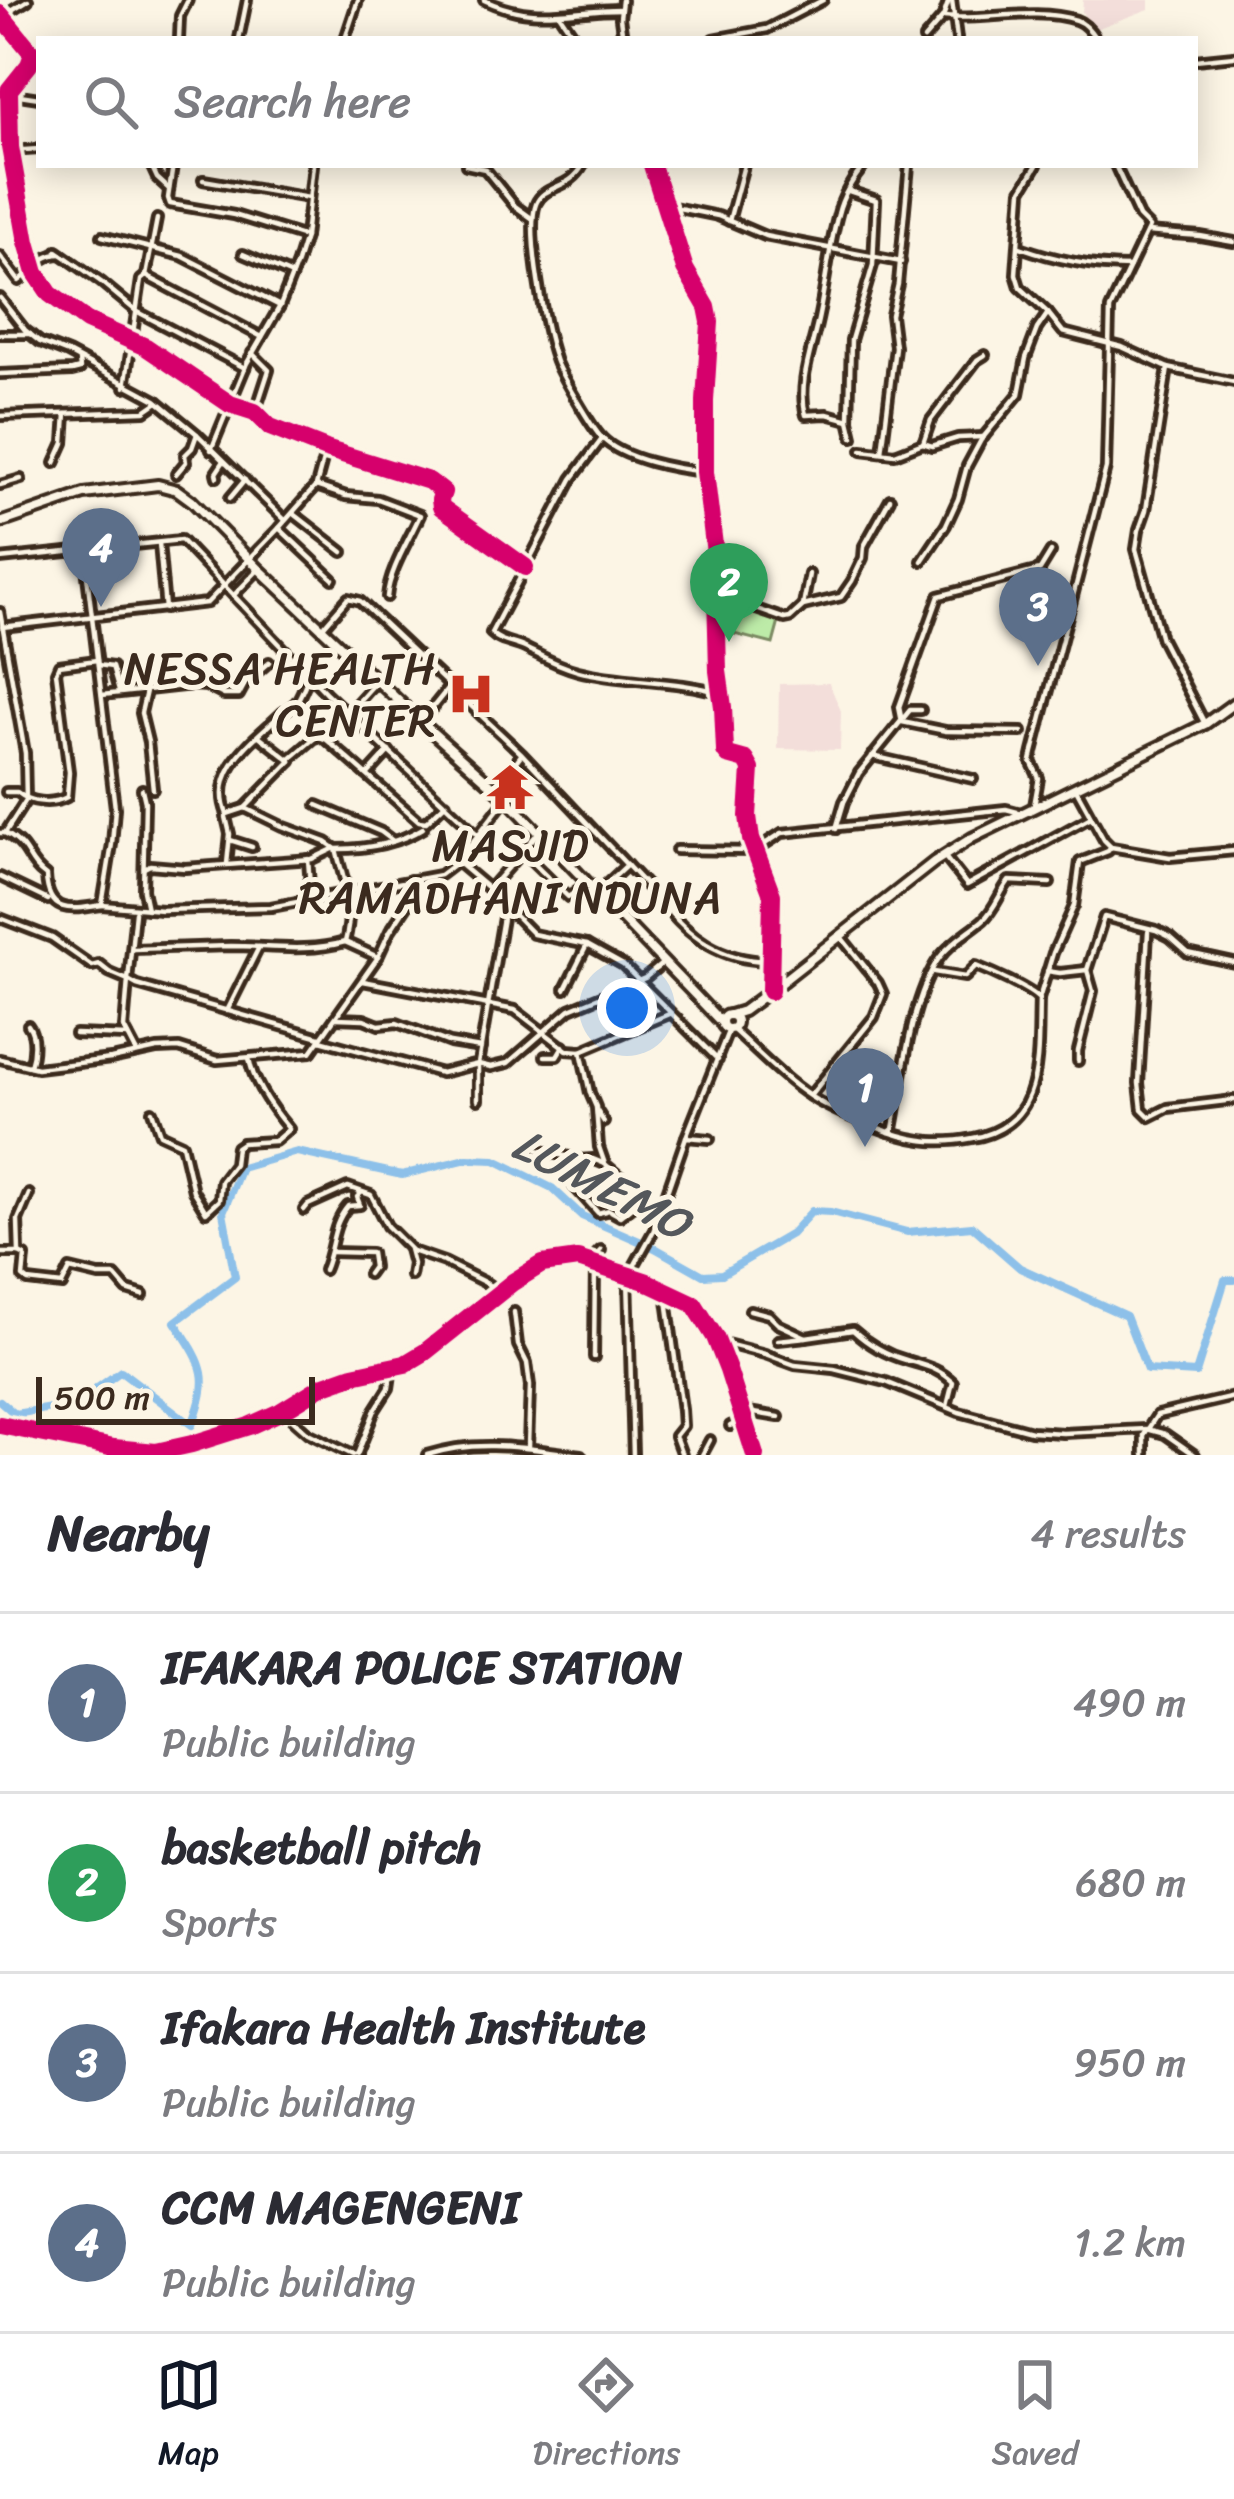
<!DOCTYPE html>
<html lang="en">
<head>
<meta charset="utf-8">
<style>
  :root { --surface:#fff; --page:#f7f7f7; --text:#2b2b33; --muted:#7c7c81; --line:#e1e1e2; --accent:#111827 }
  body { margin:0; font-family:Sriracha,sans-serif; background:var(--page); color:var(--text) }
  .scale { position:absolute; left:36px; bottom:30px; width:279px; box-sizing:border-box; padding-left:12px; border:6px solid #3b2a1e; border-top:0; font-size:33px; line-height:42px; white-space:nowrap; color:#3b2a1e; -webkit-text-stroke:9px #fcf5e5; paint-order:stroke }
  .you { position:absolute; left:627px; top:1008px; width:42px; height:42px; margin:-30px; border:9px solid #fff; border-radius:50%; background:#1a73e8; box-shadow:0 0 0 18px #1a73e833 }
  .badge { display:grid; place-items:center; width:78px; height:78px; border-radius:50%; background:var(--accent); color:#fff; font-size:39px; font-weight:700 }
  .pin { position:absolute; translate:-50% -99px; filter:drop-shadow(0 3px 6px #0008) }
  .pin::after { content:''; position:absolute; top:63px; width:42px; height:36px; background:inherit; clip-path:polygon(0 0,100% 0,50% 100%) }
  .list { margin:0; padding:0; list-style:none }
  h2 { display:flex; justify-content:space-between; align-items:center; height:156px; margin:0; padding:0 48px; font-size:51px }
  h2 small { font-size:39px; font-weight:400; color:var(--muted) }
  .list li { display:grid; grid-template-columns:78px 1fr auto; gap:36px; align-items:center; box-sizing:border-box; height:180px; padding:0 48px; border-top:3px solid var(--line) }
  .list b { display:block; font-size:45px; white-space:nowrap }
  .list p { margin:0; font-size:39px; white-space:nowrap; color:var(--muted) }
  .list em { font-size:39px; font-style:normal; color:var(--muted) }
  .icon { flex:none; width:66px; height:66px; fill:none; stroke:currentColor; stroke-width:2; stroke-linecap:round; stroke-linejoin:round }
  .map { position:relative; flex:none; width:1234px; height:1455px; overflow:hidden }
  .search { position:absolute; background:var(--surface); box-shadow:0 6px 30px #0003; left:36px; right:36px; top:36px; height:132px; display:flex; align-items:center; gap:30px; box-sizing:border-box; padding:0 42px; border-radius:0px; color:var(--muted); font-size:45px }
  .sheet { height:876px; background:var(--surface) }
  nav { display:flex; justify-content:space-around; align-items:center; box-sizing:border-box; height:168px; border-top:3px solid var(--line); background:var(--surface); font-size:33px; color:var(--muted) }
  nav a { display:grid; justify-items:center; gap:6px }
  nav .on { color:var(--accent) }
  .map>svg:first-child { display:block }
  .built { fill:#f3deda }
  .garden { fill:#bdeba8; stroke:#7c8a63; stroke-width:3 }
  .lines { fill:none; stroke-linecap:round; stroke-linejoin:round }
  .river { stroke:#8dc0e9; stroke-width:8 }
  .street-casing { stroke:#3b2a1e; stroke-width:14 }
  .secondary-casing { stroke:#3b2a1e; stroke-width:16 }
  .street { stroke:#fcf5e5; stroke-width:4.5 }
  .secondary { stroke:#fcf5e5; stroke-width:8 }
  .cycleway-casing { stroke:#fcf5e5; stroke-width:26 }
  .cycleway { stroke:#d6006c; stroke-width:18 }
  .labels { text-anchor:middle; stroke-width:10; stroke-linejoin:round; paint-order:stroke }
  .poi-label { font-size:45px; fill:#3b2a1e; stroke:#fcf5e5; text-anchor:end }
  .water-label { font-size:48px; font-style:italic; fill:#54575b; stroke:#fcf5e5 }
</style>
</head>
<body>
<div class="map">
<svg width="1234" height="1455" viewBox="0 0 1234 1455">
  <rect width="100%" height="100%" fill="#fcf5e5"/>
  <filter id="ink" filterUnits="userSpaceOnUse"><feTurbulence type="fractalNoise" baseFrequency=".00833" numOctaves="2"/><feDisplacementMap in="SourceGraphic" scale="24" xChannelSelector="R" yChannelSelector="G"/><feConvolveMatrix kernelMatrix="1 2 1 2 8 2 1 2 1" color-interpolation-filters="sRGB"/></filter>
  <g filter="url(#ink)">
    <g class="built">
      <polygon points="1083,0 1149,0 1149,9 1093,30 1082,12"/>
      <polygon points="829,683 841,711 840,750 778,749 779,684"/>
    </g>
    <polygon class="garden" points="741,607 780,618 773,644 734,634"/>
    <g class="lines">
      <path class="river" d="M0,1401L15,1414L75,1404L121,1371L192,1425C212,1374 203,1365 175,1322L235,1277L223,1212L241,1168L297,1152L402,1175L467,1159L495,1160L552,1188L582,1216L655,1248L703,1275L722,1274L791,1234L812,1211L831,1212L907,1232L972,1226L1020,1268L1126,1316L1147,1370L1196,1373L1225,1280H1234"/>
      <defs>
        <g id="street">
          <path d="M484,0C535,24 568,9 621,9"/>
          <polyline points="622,0 620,18 623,39"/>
          <polyline points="952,0 957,39"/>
          <polyline points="0,14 33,54 29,65 9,90 10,147 27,242 36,273 50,294 87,321 146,347 230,404 255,412 270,427 326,449 429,481 443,492 440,500 441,507 525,567"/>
          <polyline points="559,14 576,39"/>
          <polyline points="2,16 28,0"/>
          <path d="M943,17C984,21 1035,7 1076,20C1085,23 1091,31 1096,39"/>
          <polyline points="179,39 180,16 188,0"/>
          <polyline points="239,39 247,0"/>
          <polyline points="345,39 358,0"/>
          <polyline points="714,39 767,29 823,0"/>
          <polyline points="924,39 943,17 949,0"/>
          <polyline points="1195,60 1234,56"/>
          <polyline points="0,92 39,98"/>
          <polyline points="10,151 39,149"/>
          <polyline points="151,165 157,178 169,189"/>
          <polyline points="173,165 168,198 170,204 234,215 305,237"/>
          <polyline points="466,165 485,169 515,206 533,219"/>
          <path d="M583,165C570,190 544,184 536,204C526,230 545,330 555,359C558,370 593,430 602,438C623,460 677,469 705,472"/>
          <polyline points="652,165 685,269 707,307 710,322 705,401 705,472 715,553 718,671 723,707 725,751 728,755 746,760 751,769 748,816 751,839 772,895 770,991"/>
          <polyline points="1037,165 1022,190 1016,274 1020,287 1048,313 1063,332 1122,347 1168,368 1234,382"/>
          <polyline points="203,180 309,198"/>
          <polyline points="849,191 876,200 873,265 851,340 849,420 853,437"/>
          <polyline points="664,205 718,216 765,236 901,262"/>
          <polyline points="729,221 744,165"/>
          <polyline points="1147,232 1200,236 1234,242"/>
          <polyline points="102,236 182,256 280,306"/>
          <path d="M1020,247C1056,260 1091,267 1130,267"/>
          <polyline points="57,251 101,282 136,311 245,368"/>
          <polyline points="243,254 292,275"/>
          <path d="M0,256L19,281C33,271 41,254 61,254"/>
          <polyline points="146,276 157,219"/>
          <polyline points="0,298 25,330 40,342 68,353 156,400 197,434 285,520"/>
          <polyline points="0,334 30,334"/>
          <polyline points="252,353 269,370 256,410"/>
          <polyline points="1168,368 1146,510 1139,530 1136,549 1145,581 1161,639 1205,724"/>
          <polyline points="0,374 72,371 80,369 79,360"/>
          <polyline points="125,387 141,280 146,276 262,337"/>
          <polyline points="0,416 145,411 158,402"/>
          <path d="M849,420L827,414L806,415C797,384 813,347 819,315C826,282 829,247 838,214C842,197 853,178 865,165"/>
          <path d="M602,439L572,479L491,633C501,643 513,642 525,648C543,657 558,666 578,671C625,683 674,679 721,693"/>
          <polyline points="923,443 931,420 977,360 985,355"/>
          <polyline points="211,450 247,363 280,306 297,263 305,237 313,165"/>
          <polyline points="862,450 895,454 923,443 932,446 958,438 984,437"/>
          <polyline points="882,452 895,347 891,315 898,284 909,165"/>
          <polyline points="55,463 64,443 66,414"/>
          <polyline points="176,474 186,462 185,455 192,448 197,434"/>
          <polyline points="217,477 216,473 224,461"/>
          <polyline points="0,485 21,479"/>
          <path d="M316,486L346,496L378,499L420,515C409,540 389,571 387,597"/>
          <polyline points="230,498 245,480"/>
          <polyline points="293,513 343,552"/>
          <polyline points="279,528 333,579"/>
          <polyline points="159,543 165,609"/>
          <polyline points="84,550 115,808 112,844 102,905 162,910 271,907 440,875 457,862"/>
          <polyline points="0,559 181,540 326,693 478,835"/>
          <polyline points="922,561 946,525 958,499 967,466 981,440 1019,394 1026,358 1037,329 1048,313"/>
          <polyline points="234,595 259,569"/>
          <polyline points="718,605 739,603 785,619 790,618 803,606 841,597 852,581 863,558 864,546 890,499"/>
          <polyline points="803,606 809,574"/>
          <polyline points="0,612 25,753 26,800 5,833 0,833"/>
          <polyline points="2,627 207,603 279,528 316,486 326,449"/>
          <path d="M322,628L348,598L360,601L522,754L661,901C689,938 721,960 768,961"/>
          <polyline points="98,665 112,667 119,691"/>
          <path d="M310,675C305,683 302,694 297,701C293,706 287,709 282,713C253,741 209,770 227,814L245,808L282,826L326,842L336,849C345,887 355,903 345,942"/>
          <polyline points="146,691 141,713 148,742 153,789"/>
          <polyline points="102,695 192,685 206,686 224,695 239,695 246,682 269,662"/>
          <polyline points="348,713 376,682"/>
          <polyline points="421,722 450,686"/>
          <polyline points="1022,732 946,731 902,722 899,707 939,596 1040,570 1051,552"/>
          <polyline points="872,756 973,779"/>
          <polyline points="291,761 290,759 317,736 327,740 419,821 426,822 446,803"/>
          <polyline points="368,774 389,751"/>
          <polyline points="142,789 145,802 143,890 147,909"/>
          <polyline points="495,789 521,755"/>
          <polyline points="1076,789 1104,840 1111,847 1170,857 1234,851"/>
          <path d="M6,792H17C30,803 52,805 67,797L69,772L56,672L59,665L97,660"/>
          <polyline points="506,799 457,862 489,889 539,832"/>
          <polyline points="317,805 381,832 393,841"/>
          <polyline points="1034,806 1039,778 1031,761 1033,752 1106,468 1110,309 1149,227 1139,217 1115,165"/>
          <polyline points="245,808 291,761 259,736"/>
          <polyline points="226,817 230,834 227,864"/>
          <polyline points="836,829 844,802 859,773 910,710 921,710"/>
          <path d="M5,833C32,848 25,861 46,876C48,915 71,910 102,905"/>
          <polyline points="230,840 252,847"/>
          <path d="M337,849C368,849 397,844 423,828"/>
          <polyline points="676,850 754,851 782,833 1006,809 1021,813"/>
          <polyline points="521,851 568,897 588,883"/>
          <polyline points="944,856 967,885 1091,817"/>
          <polyline points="308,859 311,900"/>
          <polyline points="144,868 150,865 185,868 312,859 333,849"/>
          <polyline points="0,877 48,900"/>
          <polyline points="489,889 533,934 587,945 623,965 718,1060"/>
          <polyline points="597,893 627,865"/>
          <polyline points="135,912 128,980 137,985 320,1037"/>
          <polyline points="0,918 52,938 92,966 99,964 109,972 128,980 124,1028 137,1053"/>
          <polyline points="1148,932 1139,1083 1142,1109 1150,1117 1168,1108 1234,1100"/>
          <path d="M133,949C165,948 197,947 230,946C268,946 307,953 345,942L378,957"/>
          <polyline points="1047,971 1060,973 1087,970"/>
          <polyline points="363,981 515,1010 567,1050 581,1051 669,1014"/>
          <polyline points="565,989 587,945"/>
          <polyline points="1039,999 1053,953 1074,906 1080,862 1108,851 1111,847"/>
          <polyline points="227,1011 259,947"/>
          <polyline points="336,1018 364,1019 379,1025 397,1023 450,1043 481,1048"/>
          <path d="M28,1025C36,1035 34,1054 30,1066"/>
          <path d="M732,1029C758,1052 782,1078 811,1097C835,1112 863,1122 889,1132L893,1129C902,1080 911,996 940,957C952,941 969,932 983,920C995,909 999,894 1009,881L1050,883"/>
          <polyline points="75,1034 128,1036"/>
          <polyline points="320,1040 441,1073 478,1064 505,906"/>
          <polyline points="581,1051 590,1093 596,1107 599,1147 605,1164 624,1180 657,1219"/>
          <polyline points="545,1056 557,1056 563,1046"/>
          <polyline points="0,1059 37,1068 111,1059 157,1049 179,1048 217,1060 311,1052 378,957 390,931 408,904 410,880"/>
          <polyline points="1078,1061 1078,1051 1093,991 1087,970 1104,917 1156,930 1170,937 1188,953 1234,963"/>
          <polyline points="810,1096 874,1017 883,994 878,983 841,937"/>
          <polyline points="478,1100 478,1064 491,1067 508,1063 570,1009 645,978 664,962"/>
          <path d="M152,1111L160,1134L182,1144L193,1191L206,1212L219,1200L221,1181L234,1164L236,1147L242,1143L275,1141L289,1129C272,1109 253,1083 249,1058"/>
          <polyline points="597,1111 604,1122"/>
          <path d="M889,1132C918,1142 943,1144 973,1138C1046,1125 1037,1056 1039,999C1028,988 991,972 976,966L965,977L934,972"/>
          <polyline points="686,1137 710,1139"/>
          <polyline points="537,1150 579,1159 574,1186 598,1213 609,1210 620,1216 634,1205"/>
          <polyline points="579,1160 593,1159 605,1164"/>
          <polyline points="304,1210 308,1205 348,1187 371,1195 387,1226 412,1251 444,1262 486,1283 499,1292"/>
          <polyline points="409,1249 413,1264 411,1276"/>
          <polyline points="332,1252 371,1253 373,1267 368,1274"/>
          <polyline points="0,1253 19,1253 18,1220 29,1194"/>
          <polyline points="19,1253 25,1256 23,1277 28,1281 62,1285 70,1269 99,1276 115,1276 127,1290 143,1295"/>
          <polyline points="595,1265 596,1255 601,1250"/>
          <path d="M324,1270C334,1247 331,1226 348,1206L360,1205L357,1197L361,1193"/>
          <polyline points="666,1292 682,1410 683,1426 675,1436 682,1455"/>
          <path d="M750,1310L769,1315L778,1324L806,1337L853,1330C869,1345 885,1354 906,1360C925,1366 938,1368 953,1382L947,1406"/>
          <polyline points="514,1312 518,1345 527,1363 530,1386 528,1446"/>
          <polyline points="778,1340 806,1337"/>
          <polyline points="719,1342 765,1354 795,1365 834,1369 886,1382 959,1412 1031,1431 1063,1433 1147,1429 1165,1434 1195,1455"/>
          <polyline points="594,1357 595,1265"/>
          <polyline points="283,1411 308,1433 353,1455"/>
          <polyline points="742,1414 748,1412 779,1417"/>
          <polyline points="0,1425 114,1448 156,1452 192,1444 249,1426 280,1412 322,1386 353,1375 405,1364 425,1352 513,1282 542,1264 578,1259 645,1281 694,1304 715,1337 728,1370 755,1455"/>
          <polyline points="730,1426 744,1420"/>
          <polyline points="357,1455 375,1410 389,1388 391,1374 388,1368"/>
          <path d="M427,1455C479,1438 529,1449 581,1455"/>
          <polyline points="633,1455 628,1277 653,1232 686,1137 729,1029"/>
          <polyline points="702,1455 710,1440"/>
          <polyline points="1144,1455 1144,1435 1157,1415 1234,1397"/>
        </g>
        <g id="secondary">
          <polyline points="0,523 84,494 158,485 177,490 192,501 259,569 421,722 506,798 722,1023"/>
          <polyline points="730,1015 743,1011 770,991 934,862 972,838 1205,724 1234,703"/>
          <circle cx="729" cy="1022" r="7"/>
        </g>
      </defs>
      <use href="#street" class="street-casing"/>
      <use href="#secondary" class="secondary-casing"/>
      <use href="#street" class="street"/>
      <use href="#secondary" class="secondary"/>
      <defs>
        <g id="cycleway">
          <polyline points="0,14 33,54 29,65 9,90 10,147 27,242 36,273 50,294 87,321 146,347 230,404 255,412 270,427 326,449 429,481 443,492 440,500 441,507 525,567"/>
          <polyline points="652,165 685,269 707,307 710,322 705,401 705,472 715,553 718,671 723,707 725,751 728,755 746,760 751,769 748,816 751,839 772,895 770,991"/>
          <polyline points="0,1425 114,1448 156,1452 192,1444 249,1426 280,1412 322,1386 353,1375 405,1364 425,1352 513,1282 542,1264 578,1259 645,1281 694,1304 715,1337 728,1370 755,1455"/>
        </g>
      </defs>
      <use href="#cycleway" class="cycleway-casing"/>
      <use href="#cycleway" class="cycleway"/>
    </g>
  </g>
  <defs>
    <symbol id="hospital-bare" viewBox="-9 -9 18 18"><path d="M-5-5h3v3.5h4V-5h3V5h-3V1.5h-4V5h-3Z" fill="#c8321e" stroke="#fcf5e5" stroke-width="2.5" paint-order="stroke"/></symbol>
    <symbol id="temple-bare" viewBox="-9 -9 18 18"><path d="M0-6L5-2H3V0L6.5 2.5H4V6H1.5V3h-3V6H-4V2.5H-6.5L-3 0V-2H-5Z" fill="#c8321e" stroke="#fcf5e5" stroke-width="2.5" paint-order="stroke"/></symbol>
  </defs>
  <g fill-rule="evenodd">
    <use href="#hospital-bare" x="438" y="661" width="66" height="66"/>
    <use href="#temple-bare" x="477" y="754" width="66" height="66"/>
  </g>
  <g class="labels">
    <g class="poi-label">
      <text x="435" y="684">NESSA HEALTH<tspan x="435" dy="52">CENTER</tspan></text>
      <text x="510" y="861" text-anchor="middle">MASJID<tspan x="510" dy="52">RAMADHANI NDUNA</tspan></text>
    </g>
    <g class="water-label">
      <text transform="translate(602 1183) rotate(27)" y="17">LUMEMO</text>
    </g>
  </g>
</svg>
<div class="scale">500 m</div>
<div class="you"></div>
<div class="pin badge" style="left:865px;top:1147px;background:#5c6f8a">1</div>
<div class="pin badge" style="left:729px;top:642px;background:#2e9e5b">2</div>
<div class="pin badge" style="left:1038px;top:666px;background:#5c6f8a">3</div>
<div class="pin badge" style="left:101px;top:607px;background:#5c6f8a">4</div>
<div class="search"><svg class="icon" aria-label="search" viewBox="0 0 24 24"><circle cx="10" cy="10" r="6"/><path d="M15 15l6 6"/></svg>Search here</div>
</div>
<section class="sheet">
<h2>Nearby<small>4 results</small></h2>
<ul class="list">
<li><span class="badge" style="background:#5c6f8a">1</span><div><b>IFAKARA POLICE STATION</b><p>Public building</p></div><em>490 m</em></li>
<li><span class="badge" style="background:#2e9e5b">2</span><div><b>basketball pitch</b><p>Sports</p></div><em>680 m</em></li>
<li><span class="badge" style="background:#5c6f8a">3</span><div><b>Ifakara Health Institute</b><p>Public building</p></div><em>950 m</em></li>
<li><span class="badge" style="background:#5c6f8a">4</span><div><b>CCM MAGENGENI</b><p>Public building</p></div><em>1.2 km</em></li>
</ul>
</section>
<nav>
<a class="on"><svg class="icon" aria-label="map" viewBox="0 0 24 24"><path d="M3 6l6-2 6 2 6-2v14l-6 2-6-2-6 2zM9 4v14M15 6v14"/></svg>Map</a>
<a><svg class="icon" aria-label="directions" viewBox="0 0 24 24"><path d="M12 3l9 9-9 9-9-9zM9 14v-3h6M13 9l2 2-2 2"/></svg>Directions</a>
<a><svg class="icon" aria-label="saved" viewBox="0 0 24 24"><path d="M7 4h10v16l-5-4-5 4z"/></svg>Saved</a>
</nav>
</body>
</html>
